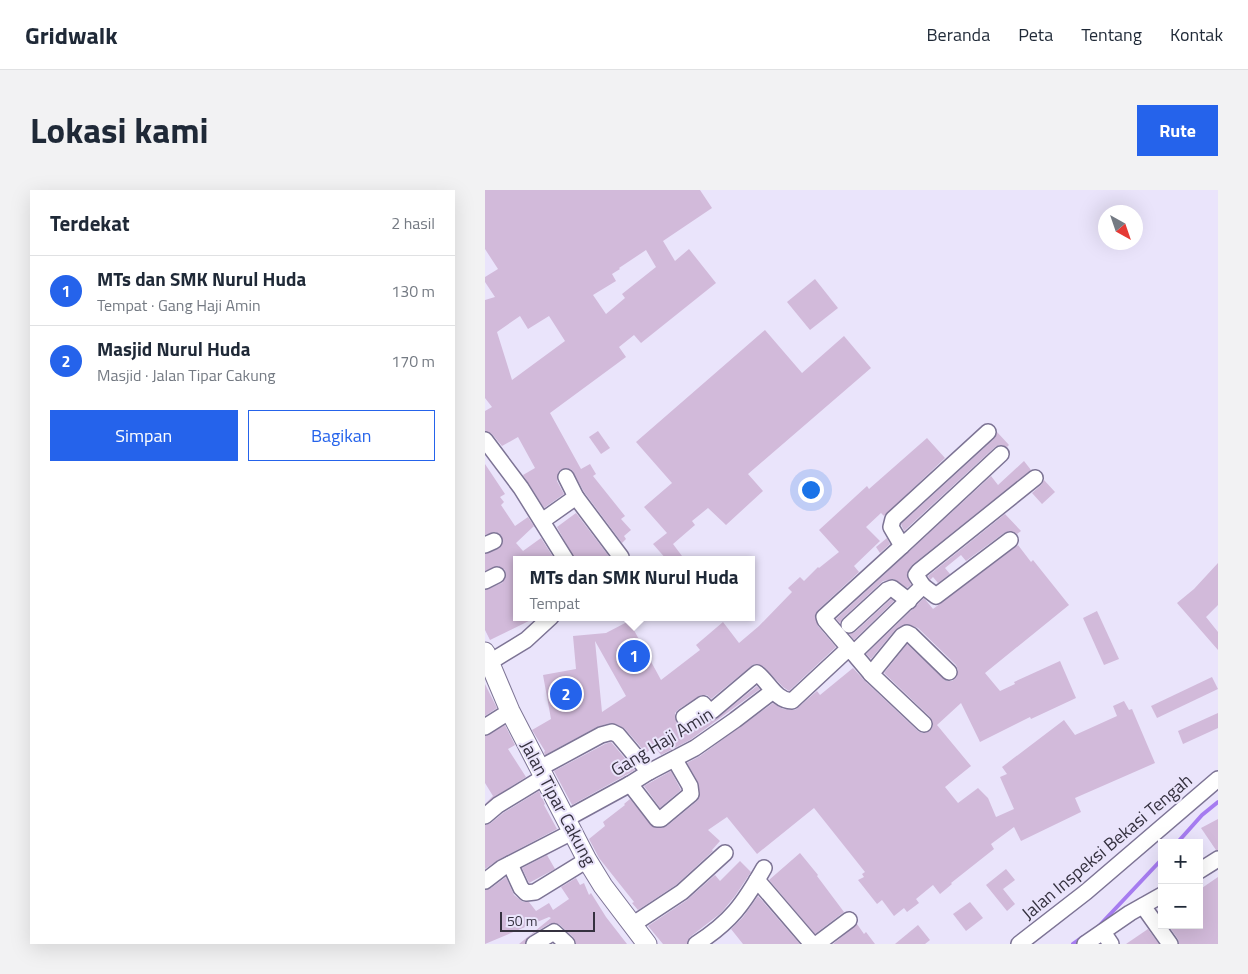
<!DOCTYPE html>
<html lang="id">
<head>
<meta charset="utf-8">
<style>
  :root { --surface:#fff; --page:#f2f2f3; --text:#1f2937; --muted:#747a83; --line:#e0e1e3; --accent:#2563eb }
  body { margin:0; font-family:"Titillium Web",sans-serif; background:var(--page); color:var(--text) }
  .controls { position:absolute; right:15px; bottom:15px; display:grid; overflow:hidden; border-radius:0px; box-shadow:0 5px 20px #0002 }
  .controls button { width:45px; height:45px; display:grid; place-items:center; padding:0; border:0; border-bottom:1px solid var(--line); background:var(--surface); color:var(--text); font:25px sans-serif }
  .compass { position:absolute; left:613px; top:15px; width:45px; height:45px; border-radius:50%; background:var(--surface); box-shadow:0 5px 20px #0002; rotate:140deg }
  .scale { position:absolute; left:15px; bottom:12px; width:95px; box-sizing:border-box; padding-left:5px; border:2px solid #35313f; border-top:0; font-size:14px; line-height:18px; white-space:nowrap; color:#35313f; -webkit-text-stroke:4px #eae4fb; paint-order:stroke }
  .you { position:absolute; left:325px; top:299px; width:18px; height:18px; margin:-12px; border:4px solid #fff; border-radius:50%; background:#1a73e8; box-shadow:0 0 0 8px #1a73e833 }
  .badge { display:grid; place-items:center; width:32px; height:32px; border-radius:50%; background:var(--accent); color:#fff; font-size:16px; font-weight:700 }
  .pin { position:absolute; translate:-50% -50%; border:2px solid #fff; box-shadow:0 1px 5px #0006 }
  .popup { position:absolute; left:28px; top:366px; width:242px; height:65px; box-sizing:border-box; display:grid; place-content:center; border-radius:0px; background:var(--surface); filter:drop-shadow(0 1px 4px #0005); font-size:16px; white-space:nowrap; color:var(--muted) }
  .popup b { font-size:19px; color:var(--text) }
  .popup::after { content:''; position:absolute; left:50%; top:100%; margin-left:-10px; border:10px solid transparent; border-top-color:var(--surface) }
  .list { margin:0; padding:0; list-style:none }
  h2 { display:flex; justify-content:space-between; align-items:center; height:65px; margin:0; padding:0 20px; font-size:21px }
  h2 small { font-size:16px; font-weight:400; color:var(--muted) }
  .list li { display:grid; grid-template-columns:32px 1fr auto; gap:15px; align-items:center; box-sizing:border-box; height:70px; padding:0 20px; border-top:1px solid var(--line) }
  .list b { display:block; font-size:19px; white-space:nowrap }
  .list p { margin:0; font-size:16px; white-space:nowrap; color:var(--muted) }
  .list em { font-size:16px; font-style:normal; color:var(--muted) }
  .actions { display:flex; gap:10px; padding:15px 20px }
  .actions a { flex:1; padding:11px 0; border:1px solid var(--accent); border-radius:0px; text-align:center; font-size:18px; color:var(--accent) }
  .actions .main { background:var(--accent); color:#fff }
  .map { position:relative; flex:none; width:733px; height:754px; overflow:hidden; border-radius:0px }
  header { display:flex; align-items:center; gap:30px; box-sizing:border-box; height:70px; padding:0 25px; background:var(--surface); border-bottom:1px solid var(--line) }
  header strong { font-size:24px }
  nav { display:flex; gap:28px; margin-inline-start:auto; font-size:18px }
  .intro { display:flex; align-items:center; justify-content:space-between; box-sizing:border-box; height:120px; padding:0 30px }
  h1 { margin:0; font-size:35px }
  .button { padding:12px 22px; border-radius:0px; background:var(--accent); color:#fff; font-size:18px; font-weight:700 }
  main { display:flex; gap:30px; padding:0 30px }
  aside { flex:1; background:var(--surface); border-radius:0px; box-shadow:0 5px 20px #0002 }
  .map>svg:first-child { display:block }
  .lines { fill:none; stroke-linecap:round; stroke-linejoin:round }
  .stream { stroke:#a67cf0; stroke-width:4 }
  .building { fill:#d2bada; fill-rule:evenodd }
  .minor-casing { stroke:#7d7495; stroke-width:18 }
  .tertiary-casing { stroke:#7d7495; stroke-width:21 }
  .minor { stroke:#fff; stroke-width:15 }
  .tertiary { stroke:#fff; stroke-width:19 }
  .labels { text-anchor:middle; stroke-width:4; stroke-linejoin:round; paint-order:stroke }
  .street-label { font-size:18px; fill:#35313f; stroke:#eae4fb }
</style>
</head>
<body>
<header>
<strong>Gridwalk</strong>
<nav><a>Beranda</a><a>Peta</a><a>Tentang</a><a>Kontak</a></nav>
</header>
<div class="intro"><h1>Lokasi kami</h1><a class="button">Rute</a></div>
<main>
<aside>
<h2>Terdekat<small>2 hasil</small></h2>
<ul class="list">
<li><span class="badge">1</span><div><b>MTs dan SMK Nurul Huda</b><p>Tempat · Gang Haji Amin</p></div><em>130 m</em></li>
<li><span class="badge">2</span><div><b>Masjid Nurul Huda</b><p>Masjid · Jalan Tipar Cakung</p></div><em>170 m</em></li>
</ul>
<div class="actions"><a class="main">Simpan</a><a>Bagikan</a></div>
</aside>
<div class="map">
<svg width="733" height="754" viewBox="0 0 733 754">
  <rect width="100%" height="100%" fill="#eae4fb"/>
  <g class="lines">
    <g class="stream">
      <polyline points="692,653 717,625 733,612"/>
      <polyline points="614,736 677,669"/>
      <polyline points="588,754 598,747"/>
    </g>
  </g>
  <g class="building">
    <path d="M0,0H215L227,18L178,51L190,71L204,59L231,93L156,153L149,145L134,157L141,167L65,223L96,279L105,274L111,284L108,286L140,326L136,329L146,340L139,346L141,349L137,353L99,302L87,280L81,278L74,281L72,291L79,304L59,318L38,285L50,278L33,247L17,256L7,244L0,241V221L7,217L0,208V110L10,107L0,92V87L13,79L0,59ZM161,60L171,77L137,104L140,108L121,124L108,105L131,91L127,84L135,79L134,78ZM35,126L43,139L64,126L80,151L27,190L12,142Z"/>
    <polygon points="330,89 353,118 325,140 302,112"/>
    <polygon points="280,140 317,183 359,146 386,178 263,284 278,301 241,335 223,318 207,331 210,335 188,354 200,370 182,370 168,354 182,343 159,317 187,293 151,252"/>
    <polygon points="113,241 125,258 116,264 104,247"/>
    <polygon points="512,242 524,255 522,257 514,255 510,257 419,341 416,334 509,249"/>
    <path d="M442,248L460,268L399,326L396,323L381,337L395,351L369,376L374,382L333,420L330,425L333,436L351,457L304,501L298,497L278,476L269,474L226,509L222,505H216L194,519L190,523L191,532L195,535L200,536L216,526L224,530L232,528L272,496L275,499L205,550L176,565L169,556L161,563L140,539L131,534L125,533L112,537L60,565L59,562L60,561L47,540L66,529L58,485L91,479L88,446L121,443L144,431L176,490L215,460L211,455L238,432L254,453L274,436L307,402L303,398L315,387L319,391L333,377L334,378L354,362L334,340L382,296L384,299ZM110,451L141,506L117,522Z"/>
    <polygon points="539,271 546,280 427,375 422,384 426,395 422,398 409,389 398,391 358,428 355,433 351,429 506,286 513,295"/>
    <polygon points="0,274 20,304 15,307 19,312 16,315 30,336 43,327 49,336 31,353 38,361 56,348 70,370 32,370 32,427 52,427 5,450 0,440 0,400 17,393 21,385 20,380 13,376 0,381 0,364 13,359 18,352 15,344 10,342 0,345"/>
    <polygon points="559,290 570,302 557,314 547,303 556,295"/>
    <polygon points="91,323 123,365 124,370 90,370 72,337"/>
    <polygon points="520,324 536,341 532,344 524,341 519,343 481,371 476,365 460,378 465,384 453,393 448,387 445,390 443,386"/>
    <polygon points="402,348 405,354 395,363 391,357"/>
    <polygon points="533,355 546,372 548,370 584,415 500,483 515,501 530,494 529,492 575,471 591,508 546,529 545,527 495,552 476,513 452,535 486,576 460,597 473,613 493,598 503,608 511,627 529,619 515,587 522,584 517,577 579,530 590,545 632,526 628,516 639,511 644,520 647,519 670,573 590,608 596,622 536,651 529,637 506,654 509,659 466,693 467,694 455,704 448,695 431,709 434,713 422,722 419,718 409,726 397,710 392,714 373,690 379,687 377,684 380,682 329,618 272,664 242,627 223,640 235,651 227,660 228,661 191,695 153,720 147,713 149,712 114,668 104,649 120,636 118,632 140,615 139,614 145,609 168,637 176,638 182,636 212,611 215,607 213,592 202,573 215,566 288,513 298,519 310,520 332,501 335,505 368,478 380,491 433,541 437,543 445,541 448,536 445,527 399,483 422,454 461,491 467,491 471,488 473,480 471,475 433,438 422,434 410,440 386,469 381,464 439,408 448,419"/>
    <polygon points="733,373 733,415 721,427 733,442 733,460 692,413 709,399"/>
    <polygon points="406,409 409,411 369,450 364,444 370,442"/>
    <polygon points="612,421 634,469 619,475 598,428"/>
    <polygon points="727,487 733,499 672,528 666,516"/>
    <polygon points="0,494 12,518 0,526"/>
    <polygon points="733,523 733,538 698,554 693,541"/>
    <polygon points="20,535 30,555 23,559 41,587 0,614 8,606 0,593 0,546"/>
    <polygon points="126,552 150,580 87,615 69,581 120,554"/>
    <polygon points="186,581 196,600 175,618 159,596"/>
    <polygon points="54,601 60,614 59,615 72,639 13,670 0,679 0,635 6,633 18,623"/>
    <polygon points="733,629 733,660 731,660 716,638"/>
    <polygon points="315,663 333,685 332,686 359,722 330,744 284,690"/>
    <polygon points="62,665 70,679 44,693 37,678"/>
    <polygon points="255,671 266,682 250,706 236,723 205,747 202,754 178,754 163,736 202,710 230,685 235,691"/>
    <polygon points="521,679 530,690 518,699 530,714 522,721 501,695"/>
    <polygon points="21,687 29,705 38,712 44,712 51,721 64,713 68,720 84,709 76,697 91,688 95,695 99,693 104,705 106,703 121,727 142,754 91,754 88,747 75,735 69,733 64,734 44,746 40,754 34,754 66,728 64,727 0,754 0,700 6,698"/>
    <polygon points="733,687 733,754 694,754 693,749 683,735 714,735 714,700"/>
    <polygon points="273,706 315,754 258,754 246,739 258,727"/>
    <polygon points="485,712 498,728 481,741 468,724"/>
    <polygon points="372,734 379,744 381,742 390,754 348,754"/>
    <polygon points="433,735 445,750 440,754 410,754"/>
    <polygon points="663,739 674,754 641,754"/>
  </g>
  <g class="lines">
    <defs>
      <g id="minor">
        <polyline points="503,242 408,329 406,337 417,356 516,264"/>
        <polyline points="0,250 36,298 81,370"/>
        <polyline points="81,287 91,307 136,367 133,370"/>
        <polyline points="57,331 91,307"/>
        <polyline points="0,355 9,351"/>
        <polyline points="0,391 12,385"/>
        <polyline points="438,396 451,406 525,350"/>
        <polyline points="364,435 402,400 407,398 424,411"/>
        <polyline points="364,458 340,430 339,427 417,356"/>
        <polyline points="369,463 438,396 431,385 434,381 550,288"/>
        <polyline points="5,472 41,450 66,427"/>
        <polyline points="386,484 417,446 422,443 426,445 464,482"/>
        <path d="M199,527L218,514L224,521H227L272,483C283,491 291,511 307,511L364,458L386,484L439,534"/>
        <polyline points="0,537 25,521"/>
        <polyline points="55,578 116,545 127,542 133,545 164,582"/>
        <polyline points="145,594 172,629 176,629 206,604 205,596 190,570"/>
        <polyline points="0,626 13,615 59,587"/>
        <polyline points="81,629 145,594 164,582 210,558 250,530 288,501"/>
        <polyline points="25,674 36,698 41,703 50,702 102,670"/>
        <polyline points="714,681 733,669"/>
        <polyline points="272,690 327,754"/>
        <polyline points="0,691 17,678 87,642"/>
        <polyline points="658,716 685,754"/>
        <polyline points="147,735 197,702 240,663"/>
        <polyline points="618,742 626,754"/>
        <polyline points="49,754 69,742 82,754"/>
        <path d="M211,754C246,732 259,713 279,678"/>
        <polyline points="332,754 364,730"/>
        <polyline points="534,754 601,702 733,589"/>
        <polyline points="600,754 645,723 677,705"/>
      </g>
      <polyline id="tertiary" points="0,462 25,521 102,670 118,696 162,754"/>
    </defs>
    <use href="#minor" class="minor-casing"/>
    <use href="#tertiary" class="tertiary-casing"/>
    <use href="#minor" class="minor"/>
    <use href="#tertiary" class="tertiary"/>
  </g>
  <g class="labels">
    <g class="street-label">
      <text transform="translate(177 552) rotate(-31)" y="6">Gang Haji Amin</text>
      <text transform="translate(73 613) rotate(62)" y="6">Jalan Tipar Cakung</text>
      <text transform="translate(622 657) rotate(-40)" y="6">Jalan Inspeksi Bekasi Tengah</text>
    </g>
  </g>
</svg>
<div class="controls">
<button>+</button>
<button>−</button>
</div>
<svg class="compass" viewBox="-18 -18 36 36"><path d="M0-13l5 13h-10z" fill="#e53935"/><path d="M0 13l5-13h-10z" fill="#747a83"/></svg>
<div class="scale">50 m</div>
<div class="you"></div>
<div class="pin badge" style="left:149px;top:466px">1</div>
<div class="popup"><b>MTs dan SMK Nurul Huda</b>Tempat</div>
<div class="pin badge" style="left:81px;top:504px">2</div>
</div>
</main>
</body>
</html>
